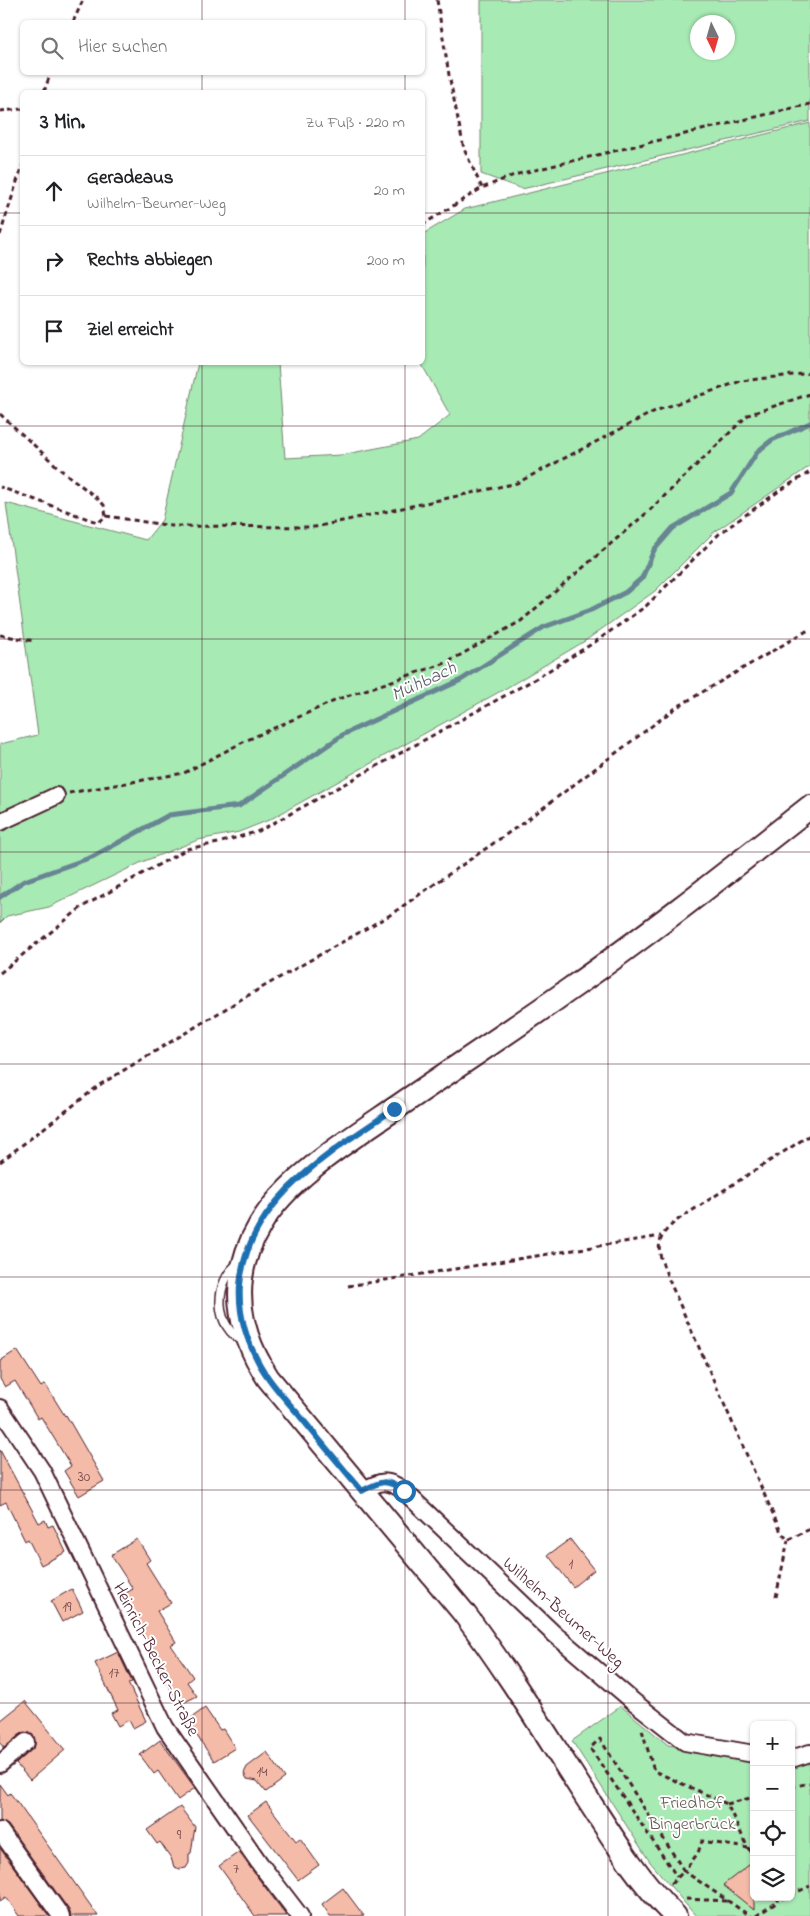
<!DOCTYPE html>
<html lang="de">
<head>
<meta charset="utf-8">
<style>
  :root { --surface:#fff; --page:#f6f6f6; --text:#202124; --muted:#757577; --line:#e0e0e0 }
  body { margin:0; font-family:"Indie Flower",sans-serif; background:var(--page); color:var(--text) }
  .controls { position:absolute; right:15px; bottom:15px; display:grid; overflow:hidden; border-radius:8px; box-shadow:0 1px 4px #0004 }
  .controls button { width:45px; height:45px; display:grid; place-items:center; padding:0; border:0; border-bottom:1px solid var(--line); background:var(--surface); color:var(--text); font:25px sans-serif }
  .compass { position:absolute; left:690px; top:15px; width:45px; height:45px; border-radius:50%; background:var(--surface); box-shadow:0 1px 4px #0004; rotate:175deg }
  .stop { position:absolute; width:15px; height:15px; margin:-11px; border:4px solid #1f6fb2; border-radius:50%; background:#fff }
  .stop.end { background:#1f6fb2; border-color:#fff; box-shadow:0 1px 5px #0008 }
  .list { margin:0; padding:0; list-style:none }
  h2 { display:flex; justify-content:space-between; align-items:center; height:65px; margin:0; padding:0 20px; font-size:21px }
  h2 small { font-size:16px; font-weight:400; color:var(--muted) }
  .list li { display:grid; grid-template-columns:32px 1fr auto; gap:15px; align-items:center; box-sizing:border-box; height:70px; padding:0 20px; border-top:1px solid var(--line) }
  .list b { display:block; font-size:19px; white-space:nowrap }
  .list p { margin:0; font-size:16px; white-space:nowrap; color:var(--muted) }
  .list em { font-size:16px; font-style:normal; color:var(--muted) }
  .icon { flex:none; width:28px; height:28px; fill:none; stroke:currentColor; stroke-width:2; stroke-linecap:round; stroke-linejoin:round }
  .map { position:relative; flex:none; width:810px; height:1916px; overflow:hidden }
  .search { position:absolute; background:var(--surface); box-shadow:0 1px 4px #0004; left:20px; top:20px; width:405px; height:55px; display:flex; align-items:center; gap:12px; box-sizing:border-box; padding:0 18px; border-radius:8px; color:var(--muted); font-size:19px }
  .panel { position:absolute; background:var(--surface); box-shadow:0 1px 4px #0004; left:20px; top:90px; width:405px; height:275px; border-radius:8px }
  .map>svg:first-child { display:block }
  .green { fill:#a7eab4; stroke:#788470; fill-rule:evenodd }
  .lines { fill:none; stroke-linecap:round; stroke-linejoin:round }
  .stream { stroke:#678593; stroke-width:5 }
  .building { fill:#f3bba8; stroke:#4a1f2b }
  .lane-casing { stroke:#4a1f2b; stroke-width:11 }
  .street-casing { stroke:#4a1f2b; stroke-width:20 }
  .secondary-casing { stroke:#4a1f2b; stroke-width:26 }
  .path { stroke:#4a1f2b; stroke-width:3; stroke-dasharray:5 4; stroke-linecap:butt }
  .lane { stroke:#fff; stroke-width:8 }
  .street { stroke:#fff; stroke-width:16 }
  .secondary { stroke:#fff; stroke-width:22 }
  .route { stroke:#1f6fb2; stroke-width:6 }
  .grid { fill:none; stroke:#4a1f2b; stroke-width:1; stroke-opacity:0.55 }
  .labels { text-anchor:middle; stroke-width:4; stroke-linejoin:round; paint-order:stroke }
  .number-label { font-size:15px; fill:#74464a }
  .street-label { font-size:18px; fill:#4a1f2b; stroke:#fff }
  .park-label { font-size:18px; fill:#665c54; stroke:#fff }
  .water-label { font-size:19px; font-style:italic; fill:#5b5a68; stroke:#fff }
</style>
</head>
<body>
<div class="map">
<svg width="810" height="1916" viewBox="0 0 810 1916">
  <rect width="100%" height="100%" fill="#fff"/>
  <filter id="ink" filterUnits="userSpaceOnUse"><feTurbulence type="fractalNoise" baseFrequency=".02" numOctaves="2"/><feDisplacementMap in="SourceGraphic" scale="10" xChannelSelector="R" yChannelSelector="G"/><feConvolveMatrix kernelMatrix="1 2 1 2 8 2 1 2 1" color-interpolation-filters="sRGB"/></filter>
  <g filter="url(#ink)">
    <g class="green">
      <path d="M481,0H810V121L522,189L481,174ZM698,22H728V52H698Z"/>
      <polygon points="810,123 810,466 713,533 655,591 585,641 508,687 269,820 239,832 198,840 142,862 49,907 7,916 0,923 0,744 38,735 6,503 146,540 162,520 198,363 278,363 285,458 341,455 418,440 450,415 421,363 422,362 423,234 465,209"/>
      <polygon points="621,1706 668,1745 754,1759 754,1897 791,1897 791,1765 810,1760 810,1916 697,1916 694,1914 650,1862 572,1741"/>
    </g>
    <g class="lines">
      <polyline class="stream" points="0,897 24,881 92,857 169,815 239,806 344,734 461,680 544,627 591,610 626,592 642,578 654,550 673,528 731,493 758,451 772,440 810,423"/>
    </g>
    <g class="building">
      <polygon points="17,1350 41,1387 45,1384 65,1416 66,1415 104,1481 79,1496 64,1471 71,1466 41,1417 38,1419 15,1381 5,1387 0,1379 0,1361"/>
      <polygon points="0,1450 39,1523 45,1520 48,1527 53,1525 66,1552 41,1565 28,1539 25,1541 6,1502 0,1505"/>
      <polygon points="137,1539 150,1560 146,1563 171,1603 157,1611 176,1642 171,1645 193,1677 187,1682 197,1696 181,1704 158,1671 163,1667 141,1632 144,1630 122,1595 133,1589 111,1555"/>
      <polygon points="570,1539 594,1570 573,1587 548,1555"/>
      <polygon points="72,1589 83,1611 62,1622 51,1601"/>
      <polygon points="118,1652 132,1682 128,1683 146,1721 133,1728 129,1720 118,1726 111,1713 118,1710 95,1663"/>
      <polygon points="25,1701 65,1750 30,1780 16,1764 35,1746 34,1736 30,1733 24,1732 4,1748 0,1743 0,1721"/>
      <polygon points="205,1708 220,1730 223,1729 235,1748 214,1761 187,1721"/>
      <polygon points="160,1740 195,1788 178,1800 158,1771 154,1774 140,1755"/>
      <polygon points="267,1752 285,1778 266,1792 257,1781 247,1779 244,1773 247,1767"/>
      <polygon points="0,1784 8,1795 10,1793 17,1802 98,1916 71,1916 69,1910 8,1825 0,1821"/>
      <polygon points="266,1802 296,1841 300,1838 319,1865 298,1880 248,1815"/>
      <polygon points="180,1807 195,1827 191,1853 189,1854 189,1863 186,1868 180,1869 174,1867 171,1858 160,1842 157,1844 147,1830"/>
      <polygon points="0,1848 49,1916 19,1916 6,1897 0,1901"/>
      <polygon points="239,1852 252,1870 287,1916 255,1916 219,1866"/>
      <polygon points="754,1861 754,1910 723,1885"/>
      <polygon points="343,1888 364,1916 330,1916 322,1904"/>
    </g>
    <g class="lines">
      <defs>
        <path id="lane" d="M239,1263C213,1281 214,1329 244,1341"/>
        <g id="street">
          <polyline points="0,822 56,796"/>
          <polyline points="0,1408 42,1471 165,1727 260,1864 300,1916"/>
          <path d="M362,1491C380,1481 387,1478 404,1491L552,1632L634,1702L685,1742L754,1754"/>
          <polyline points="791,1759 810,1753"/>
          <polyline points="0,1764 26,1742"/>
          <polyline points="0,1831 61,1916"/>
        </g>
        <path id="secondary" d="M675,1916C639,1881 612,1837 585,1795C545,1733 507,1670 463,1612L268,1378C236,1329 229,1277 260,1225C288,1176 357,1135 403,1103C459,1065 515,1028 570,989C652,932 731,869 810,807"/>
      </defs>
      <use href="#lane" class="lane-casing"/>
      <use href="#street" class="street-casing"/>
      <use href="#secondary" class="secondary-casing"/>
      <g class="path">
        <polyline points="437,0 449,75 464,149 482,188"/>
        <polyline points="73,22 83,0"/>
        <polyline points="44,92 51,72"/>
        <polyline points="0,111 22,109"/>
        <polyline points="422,225 482,188 514,175 810,104"/>
        <polyline points="0,235 22,166"/>
        <polyline points="0,414 61,470 97,498 104,505 106,516 99,522 91,520 0,487"/>
        <polyline points="106,516 172,526 315,527 517,483 655,411 741,381 810,373"/>
        <polyline points="0,635 34,641"/>
        <polyline points="69,793 184,773 245,741 341,698 446,663 521,621 650,510 748,415 810,394"/>
        <polyline points="0,973 82,907 187,849 218,843 259,831 535,679 595,642 646,606 719,534 779,491 810,472"/>
        <path d="M810,1135L679,1219C652,1239 657,1250 669,1280L781,1532L788,1540L810,1529"/>
        <polyline points="0,1162 101,1084 240,1000 390,915 527,820 677,707 810,629"/>
        <polyline points="348,1286 661,1236"/>
        <polyline points="776,1597 788,1540"/>
        <polyline points="642,1730 654,1771 727,1804 748,1848 702,1841 698,1853 684,1871 750,1916"/>
        <polyline points="791,1787 810,1783"/>
        <polyline points="727,1804 754,1797"/>
        <polyline points="748,1848 754,1855"/>
        <polyline points="672,1884 672,1883 684,1871 600,1739 590,1748 677,1877"/>
        <polyline points="791,1895 810,1886"/>
        <polyline points="776,1897 779,1901 786,1897"/>
        <polyline points="686,1899 727,1901"/>
        <polyline points="756,1916 779,1901"/>
      </g>
      <use href="#lane" class="lane"/>
      <use href="#street" class="street"/>
      <use href="#secondary" class="secondary"/>
    </g>
  </g>
  <g class="lines" filter="url(#ink)">
    <path class="route" d="M394,1109C331,1152 247,1200 240,1285C238,1313 246,1340 260,1365C270,1383 285,1399 299,1415C320,1441 341,1466 362,1491C380,1481 386,1478 404,1491"/>
  </g>
  <path class="grid" d="M202,0V22M405,0V22M608,0V1916M202,72V92M405,72V92M0,213H22M422,213H810M202,362V1916M405,362V1916M0,426H810M0,639H810M0,852H810M0,1064H810M0,1277H810M0,1490H810M0,1703H810"/>
  <g class="labels">
    <g class="number-label">
      <text x="84" y="1481">30</text>
      <text x="571" y="1568">1</text>
      <text x="67" y="1611">19</text>
      <text x="114" y="1677">17</text>
      <text x="262" y="1776">14</text>
      <text x="179" y="1839">9</text>
      <text x="236" y="1873">7</text>
    </g>
    <g class="street-label">
      <text transform="translate(564 1612) rotate(42)" y="6">Wilhelm-Beumer-Weg</text>
      <text transform="translate(157 1659) rotate(63)" y="6">Heinrich-Becker-Straße</text>
    </g>
    <g class="park-label">
      <text x="692" y="1808">Friedhof<tspan x="692" dy="21">Bingerbrück</tspan></text>
    </g>
    <g class="water-label">
      <text transform="translate(423 680) rotate(-25)" y="7">Mühbach</text>
    </g>
  </g>
</svg>
<div class="controls">
<button>+</button>
<button>−</button>
<button><svg class="icon" aria-label="locate" viewBox="0 0 24 24"><circle cx="12" cy="12" r="6"/><path d="M12 2v4M12 18v4M2 12h4M18 12h4"/></svg></button>
<button><svg class="icon" aria-label="layers" viewBox="0 0 24 24"><path d="M12 4l9 5-9 5-9-5zM3 14l9 5 9-5"/></svg></button>
</div>
<svg class="compass" viewBox="-18 -18 36 36"><path d="M0-13l5 13h-10z" fill="#e53935"/><path d="M0 13l5-13h-10z" fill="#757577"/></svg>
<div class="stop" style="left:404px;top:1491px"></div>
<div class="stop end" style="left:394px;top:1109px"></div>
<div class="search"><svg class="icon" aria-label="search" viewBox="0 0 24 24"><circle cx="10" cy="10" r="6"/><path d="M15 15l6 6"/></svg>Hier suchen</div>
<section class="panel">
<h2>3 Min.<small>Zu Fuß · 220 m</small></h2>
<ul class="list">
<li><svg class="icon" aria-label="ahead" viewBox="0 0 24 24"><path d="M12 20V5M6 11l6-6 6 6"/></svg><div><b>Geradeaus</b><p>Wilhelm-Beumer-Weg</p></div><em>20 m</em></li>
<li><svg class="icon" aria-label="right" viewBox="0 0 24 24"><path d="M7 20v-9h11M14 6l5 5-5 5"/></svg><div><b>Rechts abbiegen</b></div><em>200 m</em></li>
<li><svg class="icon" aria-label="arrive" viewBox="0 0 24 24"><path d="M6 21V4h12l-3 4 3 4H6"/></svg><div><b>Ziel erreicht</b></div></li>
</ul>
</section>
</div>
</body>
</html>
